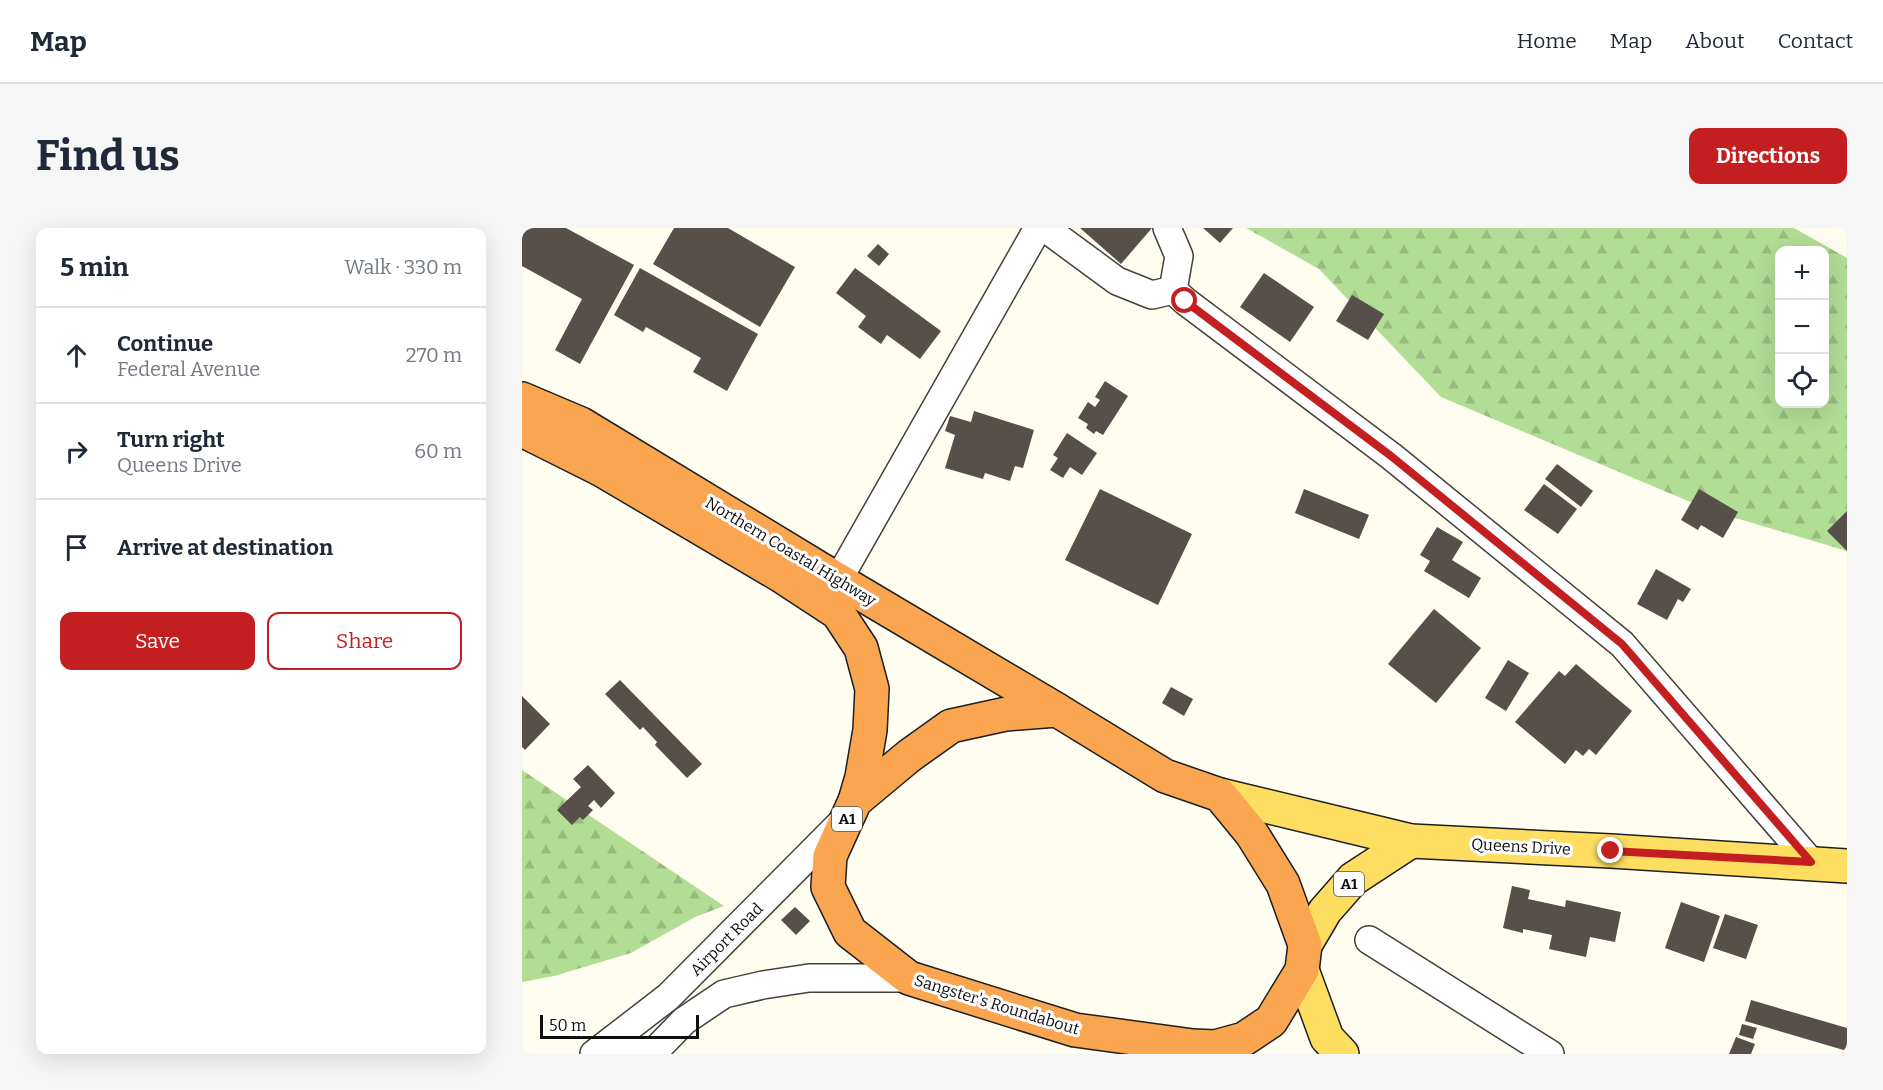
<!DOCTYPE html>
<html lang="en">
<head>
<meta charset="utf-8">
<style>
  :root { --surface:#fff; --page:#f6f6f7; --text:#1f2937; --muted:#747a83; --line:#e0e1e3; --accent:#c41f20 }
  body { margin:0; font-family:Bitter,serif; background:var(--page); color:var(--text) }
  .controls { position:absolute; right:18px; top:18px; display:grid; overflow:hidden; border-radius:12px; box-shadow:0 6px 24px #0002 }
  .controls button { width:54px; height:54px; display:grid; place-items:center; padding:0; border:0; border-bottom:2px solid var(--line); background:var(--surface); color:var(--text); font:30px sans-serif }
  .scale { position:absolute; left:18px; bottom:15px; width:159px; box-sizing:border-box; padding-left:6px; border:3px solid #0e0e0e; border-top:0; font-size:16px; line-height:21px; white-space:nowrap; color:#0e0e0e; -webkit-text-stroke:4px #fff; paint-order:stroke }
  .stop { position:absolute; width:18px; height:18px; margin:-14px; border:4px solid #c41f20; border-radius:50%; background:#fff }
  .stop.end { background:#c41f20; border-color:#fff; box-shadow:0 2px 6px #0008 }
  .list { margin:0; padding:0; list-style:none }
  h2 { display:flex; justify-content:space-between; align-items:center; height:78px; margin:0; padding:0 24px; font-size:26px }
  h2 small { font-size:20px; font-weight:400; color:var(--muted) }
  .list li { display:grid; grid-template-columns:39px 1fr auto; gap:18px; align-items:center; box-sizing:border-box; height:96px; padding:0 24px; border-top:2px solid var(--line) }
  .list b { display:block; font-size:22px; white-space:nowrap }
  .list p { margin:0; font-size:20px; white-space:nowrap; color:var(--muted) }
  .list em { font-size:20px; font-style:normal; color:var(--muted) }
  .actions { display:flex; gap:12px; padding:18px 24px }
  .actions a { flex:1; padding:14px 0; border:2px solid var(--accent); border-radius:12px; text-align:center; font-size:21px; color:var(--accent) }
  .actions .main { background:var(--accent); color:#fff }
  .icon { flex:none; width:33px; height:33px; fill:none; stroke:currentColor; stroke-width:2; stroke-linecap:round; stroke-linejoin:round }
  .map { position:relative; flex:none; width:1325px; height:826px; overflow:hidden; border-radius:12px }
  header { display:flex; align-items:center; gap:36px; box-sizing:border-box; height:84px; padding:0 30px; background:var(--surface); border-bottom:2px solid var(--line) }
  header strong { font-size:28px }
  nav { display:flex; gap:33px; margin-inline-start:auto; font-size:21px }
  .intro { display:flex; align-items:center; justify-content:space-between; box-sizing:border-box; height:144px; padding:0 36px }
  h1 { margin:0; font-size:42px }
  .button { padding:15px 27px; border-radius:12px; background:var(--accent); color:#fff; font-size:21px; font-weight:700 }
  main { display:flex; gap:36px; padding:0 36px }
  aside { flex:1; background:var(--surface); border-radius:12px; box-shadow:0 6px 24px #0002 }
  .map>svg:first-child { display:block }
  .forest { fill:url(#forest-firs); fill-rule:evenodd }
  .building { fill:#574f4a }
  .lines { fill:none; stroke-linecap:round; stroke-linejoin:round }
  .minor-casing { stroke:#414141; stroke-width:30 }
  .major-casing { stroke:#1f1f1f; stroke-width:36 }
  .highway-casing { stroke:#1f1f1f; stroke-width:36 }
  .minor { stroke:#fff; stroke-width:27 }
  .major { stroke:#fede60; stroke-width:33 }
  .highway { stroke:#faa651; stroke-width:33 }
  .route { stroke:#c41f20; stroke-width:8 }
  .labels { text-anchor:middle; stroke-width:6; stroke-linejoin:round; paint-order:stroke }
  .shield { fill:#fff; stroke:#565656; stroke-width:1.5 }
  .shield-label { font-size:15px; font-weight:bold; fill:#0e0e0e }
  .street-label { font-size:16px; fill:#0e0e0e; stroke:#fff }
</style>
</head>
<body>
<header>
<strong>Map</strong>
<nav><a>Home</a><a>Map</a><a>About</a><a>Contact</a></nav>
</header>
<div class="intro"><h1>Find us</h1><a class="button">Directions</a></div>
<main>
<aside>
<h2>5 min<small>Walk · 330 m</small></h2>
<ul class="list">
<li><svg class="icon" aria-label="ahead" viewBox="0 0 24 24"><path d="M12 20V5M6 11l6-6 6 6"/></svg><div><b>Continue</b><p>Federal Avenue</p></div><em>270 m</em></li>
<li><svg class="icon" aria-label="right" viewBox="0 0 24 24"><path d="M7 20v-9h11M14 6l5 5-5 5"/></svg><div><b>Turn right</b><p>Queens Drive</p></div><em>60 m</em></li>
<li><svg class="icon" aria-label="arrive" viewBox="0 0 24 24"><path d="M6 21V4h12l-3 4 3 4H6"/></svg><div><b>Arrive at destination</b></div></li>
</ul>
<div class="actions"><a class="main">Save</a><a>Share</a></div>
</aside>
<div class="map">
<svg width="1325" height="826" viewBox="0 0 1325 826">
  <defs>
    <pattern id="forest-firs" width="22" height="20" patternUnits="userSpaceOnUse" patternTransform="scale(1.5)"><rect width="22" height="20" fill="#b2dd95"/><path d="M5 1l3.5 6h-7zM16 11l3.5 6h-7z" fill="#98bc7f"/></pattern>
  </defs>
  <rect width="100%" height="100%" fill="#fffdef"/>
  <g class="forest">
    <path d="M724,0H1272L1325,30V323L1190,283L919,169L797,41ZM1258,22H1302V176H1258Z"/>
    <polygon points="0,542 202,678 173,689 109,725 32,748 0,754"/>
  </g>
  <g class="building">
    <polygon points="0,0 44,0 112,37 58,136 33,122 60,71 0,38"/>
    <polygon points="152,0 206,0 273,39 238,99 131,36"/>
    <polygon points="558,0 630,0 599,36"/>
    <polygon points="681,0 711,0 698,15"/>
    <polygon points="356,16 367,26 357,38 345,28"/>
    <polygon points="118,40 236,106 205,163 171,144 179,130 124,99 121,104 92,87"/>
    <polygon points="333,40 419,103 398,131 365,107 359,116 336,99 344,88 314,65"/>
    <polygon points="742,45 792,79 768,114 718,79"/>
    <polygon points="830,67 862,86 846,112 814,93"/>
    <polygon points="583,153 606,168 581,207 574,203 572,206 564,200 566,196 556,190 566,174 573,179 578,172 573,169"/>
    <polygon points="452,183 512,202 501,240 493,238 488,253 463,245 461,251 423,240 433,207 423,203 428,188 449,194"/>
    <polygon points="545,205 575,225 560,247 548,239 541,250 528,242 536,230 531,227"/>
    <polygon points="1035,236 1071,263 1059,279 1023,251"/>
    <polygon points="1022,256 1055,281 1036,306 1002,282"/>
    <polygon points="578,261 670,306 636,377 543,332"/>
    <polygon points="782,261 847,287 837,311 773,285"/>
    <polygon points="1177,261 1216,284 1201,310 1179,297 1176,302 1159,292"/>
    <polygon points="1325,283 1325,323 1305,303"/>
    <polygon points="915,299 941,314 930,332 959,350 947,370 902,343 908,333 898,327"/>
    <polygon points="1134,341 1169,361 1161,374 1156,371 1145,392 1115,376"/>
    <polygon points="912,381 959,420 914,475 866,436"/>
    <polygon points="986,432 1007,445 984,483 963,470"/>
    <polygon points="1054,436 1110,483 1074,527 1067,521 1061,528 1054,522 1043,536 993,494 1037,443 1043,448"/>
    <polygon points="98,452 180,536 165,550 133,517 135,514 121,499 118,502 83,466"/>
    <polygon points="649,459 671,471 662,488 640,475"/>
    <polygon points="0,468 28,496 3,522 0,519"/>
    <polygon points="66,537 93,565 79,580 72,572 66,578 71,582 61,592 58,589 50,597 35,582 59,559 51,551"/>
    <polygon points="990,658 1008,662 1006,671 1043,679 1044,672 1099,684 1093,714 1068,709 1064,729 1027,721 1030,707 1001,701 1001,705 981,700"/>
    <polygon points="1159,674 1198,688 1182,734 1143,720"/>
    <polygon points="273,679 288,693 274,707 259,692"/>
    <polygon points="1203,686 1236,697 1224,731 1191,720"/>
    <polygon points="1229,772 1325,800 1325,823 1223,793"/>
    <polygon points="1220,796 1235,800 1231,811 1217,807"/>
    <polygon points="1214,809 1233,816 1229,826 1207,826"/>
  </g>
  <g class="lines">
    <defs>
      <g id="minor">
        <polyline points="523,0 595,53 630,67 651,62 657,28 645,0"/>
        <polyline points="651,62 663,73 869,228 1100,416 1289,634"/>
        <polyline points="316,352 516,0"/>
        <polyline points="847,712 1028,826"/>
        <polyline points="72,826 146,769 318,596"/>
        <polyline points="107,826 109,824 132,823"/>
        <polyline points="130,826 162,793 202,766 241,757 287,750 387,750"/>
      </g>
      <g id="major">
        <polyline points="698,567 889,613 1089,623 1325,638"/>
        <polyline points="783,717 803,683 831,651 889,613"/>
        <polyline points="780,742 805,810 820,826"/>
      </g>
      <g id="highway">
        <polyline points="0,171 59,196 316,352 535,482"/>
        <polyline points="0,202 80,242 258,347 316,385 339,420 350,461 348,502 340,549 333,573"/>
        <polygon points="535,482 643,548 698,567 730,606 761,656 783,717 780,742 749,793 722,811 693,819 671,818 553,802 387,750 328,704 306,659 308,628 333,573 387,528 429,498 484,486"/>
      </g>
    </defs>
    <use href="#minor" class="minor-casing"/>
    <use href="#major" class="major-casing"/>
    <use href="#highway" class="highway-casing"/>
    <use href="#minor" class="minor"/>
    <use href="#major" class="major"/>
    <use href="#highway" class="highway"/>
  </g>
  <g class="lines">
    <polyline class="route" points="663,73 869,228 1100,416 1289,634 1089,623"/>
  </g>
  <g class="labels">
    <g class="shield">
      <rect x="310" y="579" width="30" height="24" rx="4.5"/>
      <rect x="812" y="644" width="30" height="24" rx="4.5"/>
    </g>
    <g class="shield-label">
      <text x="325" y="596">A1</text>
      <text x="827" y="661">A1</text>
    </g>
    <g class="street-label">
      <text transform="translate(269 323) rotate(31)" y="6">Northern Coastal Highway</text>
      <text transform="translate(999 618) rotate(3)" y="6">Queens Drive</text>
      <text transform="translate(204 711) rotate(-45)" y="6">Airport Road</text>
      <text transform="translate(475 776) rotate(17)" y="6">Sangster's Roundabout</text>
    </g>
  </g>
</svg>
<div class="controls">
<button>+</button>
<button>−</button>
<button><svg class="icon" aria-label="locate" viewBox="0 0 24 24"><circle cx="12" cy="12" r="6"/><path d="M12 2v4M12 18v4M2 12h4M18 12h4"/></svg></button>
</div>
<div class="scale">50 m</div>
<div class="stop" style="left:663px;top:73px"></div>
<div class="stop end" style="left:1089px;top:623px"></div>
</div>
</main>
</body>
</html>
